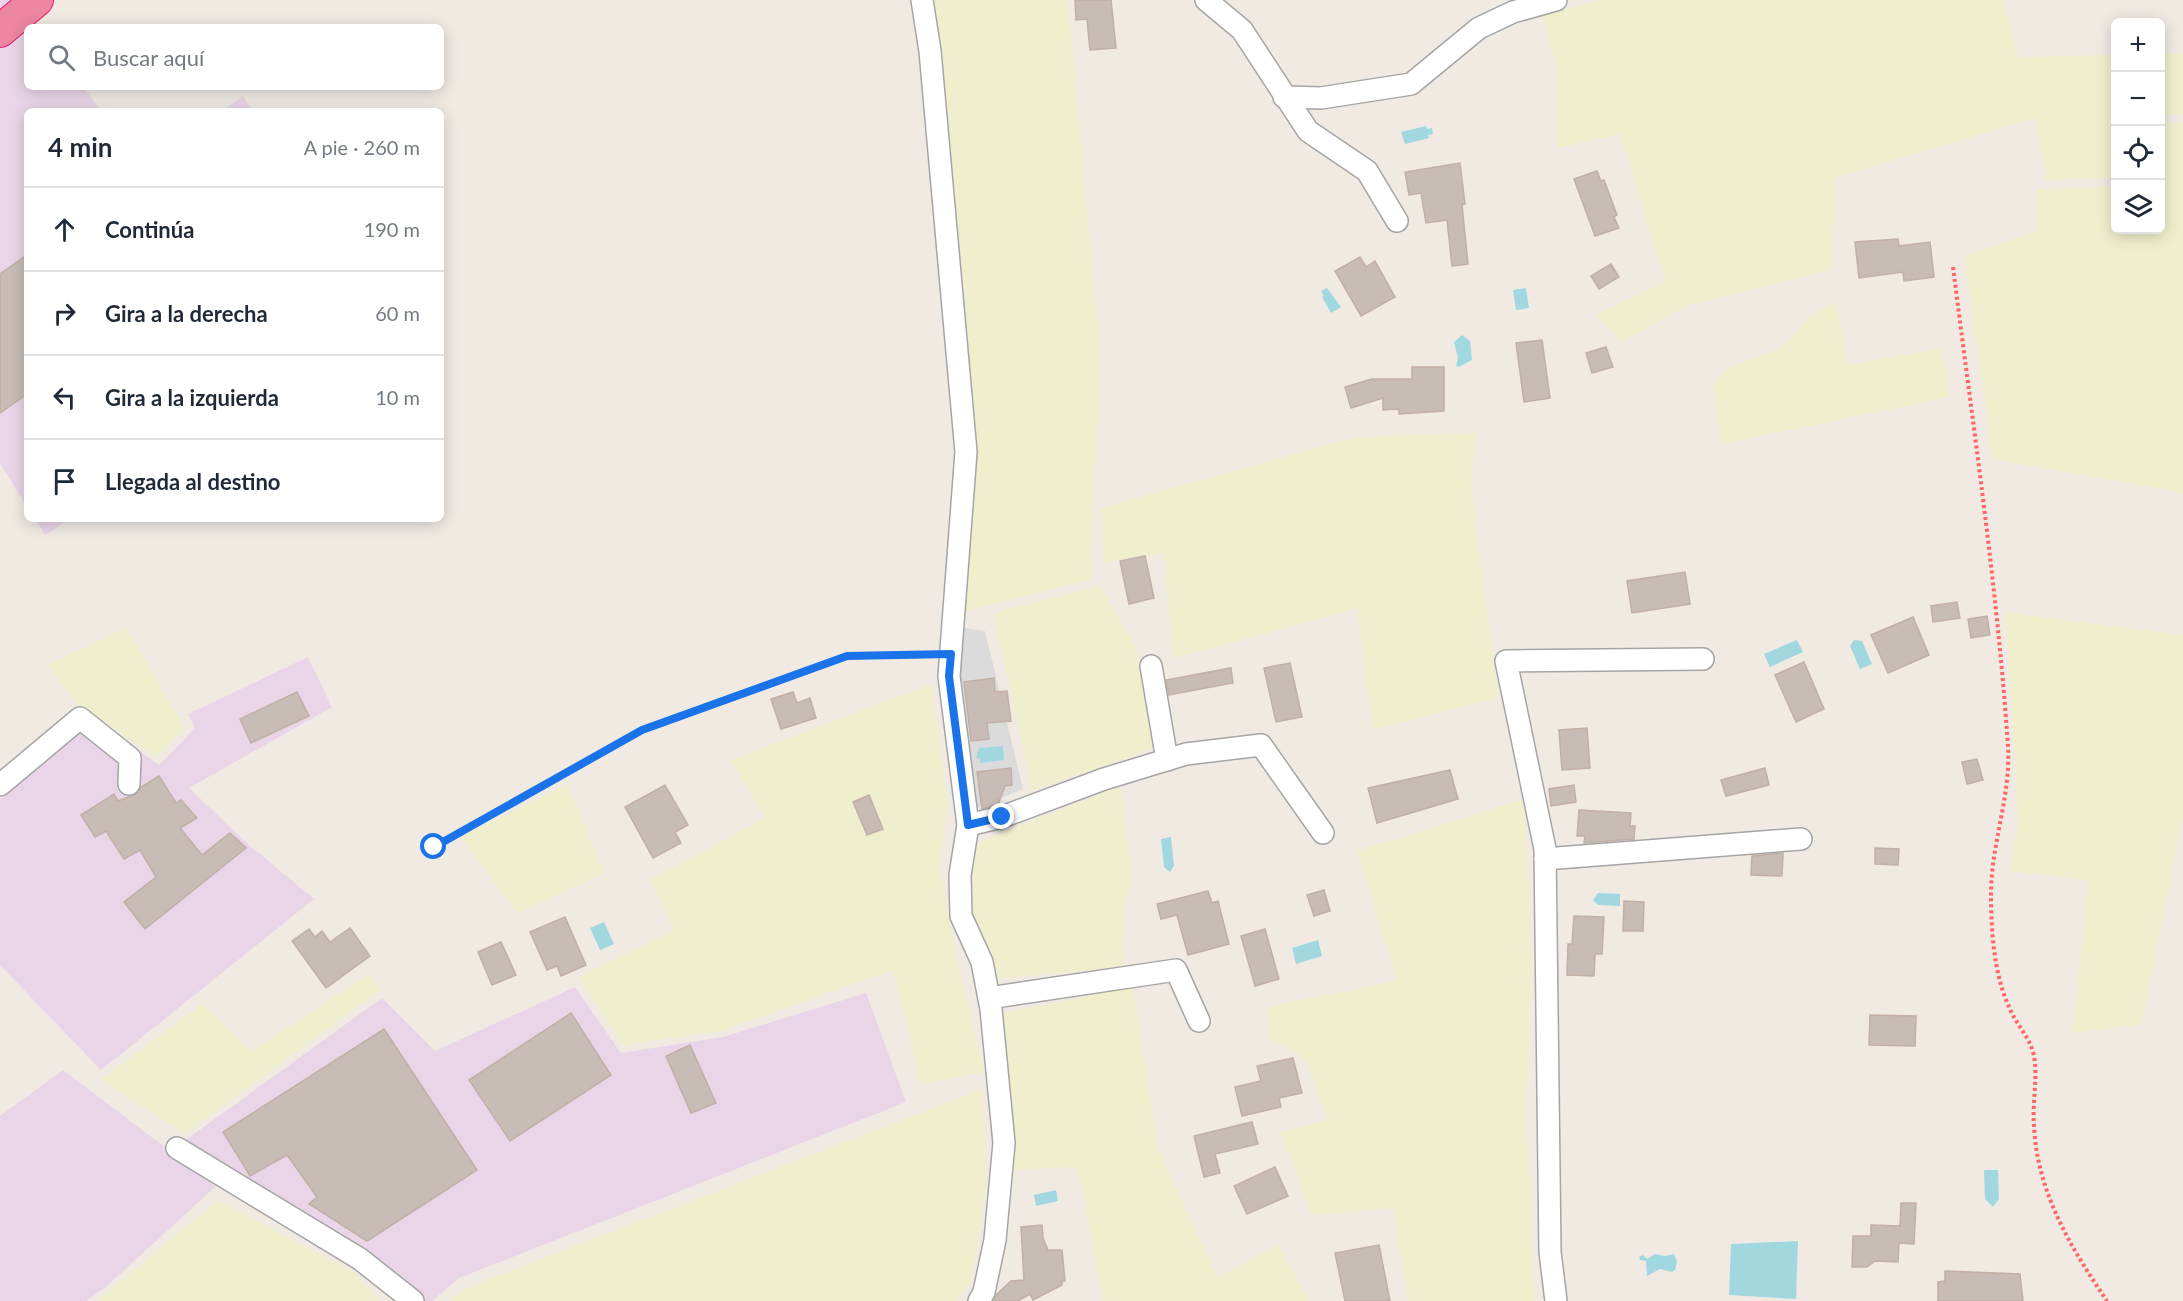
<!DOCTYPE html>
<html lang="es">
<head>
<meta charset="utf-8">
<style>
  :root { --surface:#fff; --page:#f6f6f7; --text:#1f2937; --muted:#747a83; --line:#e0e1e3 }
  body { margin:0; font-family:Lato,sans-serif; background:var(--page); color:var(--text) }
  .controls { position:absolute; right:18px; top:18px; display:grid; overflow:hidden; border-radius:9px; box-shadow:0 3px 15px #0003 }
  .controls button { width:54px; height:54px; display:grid; place-items:center; padding:0; border:0; border-bottom:2px solid var(--line); background:var(--surface); color:var(--text); font:30px sans-serif }
  .stop { position:absolute; width:18px; height:18px; margin:-14px; border:4px solid #1a73e8; border-radius:50%; background:#fff }
  .stop.end { background:#1a73e8; border-color:#fff; box-shadow:0 2px 6px #0008 }
  .list { margin:0; padding:0; list-style:none }
  h2 { display:flex; justify-content:space-between; align-items:center; height:78px; margin:0; padding:0 24px; font-size:26px }
  h2 small { font-size:20px; font-weight:400; color:var(--muted) }
  .list li { display:grid; grid-template-columns:39px 1fr auto; gap:18px; align-items:center; box-sizing:border-box; height:84px; padding:0 24px; border-top:2px solid var(--line) }
  .list b { display:block; font-size:22px; white-space:nowrap }
  .list em { font-size:20px; font-style:normal; color:var(--muted) }
  .icon { flex:none; width:33px; height:33px; fill:none; stroke:currentColor; stroke-width:2; stroke-linecap:round; stroke-linejoin:round }
  .map { position:relative; flex:none; width:2183px; height:1301px; overflow:hidden }
  .search { position:absolute; background:var(--surface); box-shadow:0 3px 15px #0003; left:24px; top:24px; width:420px; height:66px; display:flex; align-items:center; gap:15px; box-sizing:border-box; padding:0 21px; border-radius:9px; color:var(--muted); font-size:22px }
  .panel { position:absolute; background:var(--surface); box-shadow:0 3px 15px #0003; left:24px; top:108px; width:420px; height:414px; border-radius:9px }
  .map>svg:first-child { display:block }
  .residential { fill:#dcdbdb }
  .industrial { fill:#e9d5e7 }
  .farmland { fill:#f0efcd }
  .water { fill:#a1d8e0 }
  .building { fill:#c8bcb6; stroke:#c2afa5; stroke-width:1.5 }
  .lines { fill:none; stroke-linecap:round; stroke-linejoin:round }
  .minor-casing { stroke:#a5a5a5; stroke-width:24 }
  .highway-casing { stroke:#e51973; stroke-width:34 }
  .path { stroke:#ff6565; stroke-width:4; stroke-dasharray:3 3; stroke-linecap:butt }
  .minor { stroke:#fff; stroke-width:21 }
  .highway { stroke:#ec86a3; stroke-width:32 }
  .route { stroke:#1a73e8; stroke-width:8 }
</style>
</head>
<body>
<div class="map">
<svg width="2183" height="1301" viewBox="0 0 2183 1301">
  <rect width="100%" height="100%" fill="#f0eae3"/>
  <polygon class="residential" points="963,628 985,631 1023,789 975,809 959,674"/>
  <g class="industrial">
    <polygon points="0,0 20,0 17,3 36,27 27,27 27,87 83,87 101,111 27,111 27,507 0,463"/>
    <polygon points="243,96 253,111 222,111"/>
    <polygon points="35,519 70,519 45,535"/>
    <polygon points="308,657 332,707 189,788 248,844 314,899 101,1070 0,965 0,800 95,718 159,765 195,728 188,714"/>
    <polygon points="575,987 621,1053 723,1037 866,993 906,1102 459,1278 432,1301 425,1301 368,1257 183,1142 382,998 435,1051"/>
    <polygon points="63,1070 216,1186 107,1286 86,1301 0,1301 0,1116"/>
  </g>
  <g class="farmland">
    <polygon points="934,0 1068,0 1100,355 1090,580 963,612 975,458 966,307 943,64"/>
    <polygon points="1599,0 2004,0 2018,57 2115,55 2115,178 2046,180 2036,118 1834,178 1832,270 1689,305 1621,342 1596,315 1665,281 1620,134 1558,148 1558,74 1542,15"/>
    <polygon points="2183,53 2183,115 2161,114 2161,54"/>
    <polygon points="2161,122 2183,123 2183,493 1993,459 1964,256 2039,230 2036,189 2115,187 2116,230 2160,230"/>
    <polygon points="1836,302 1848,365 1941,348 1950,397 1722,444 1713,386 1725,369 1781,348 1809,317"/>
    <polygon points="1475,433 1471,486 1498,698 1373,730 1357,609 1173,658 1164,554 1103,562 1101,508 1355,437"/>
    <polygon points="1100,586 1136,647 1154,748 1032,791 994,613"/>
    <polygon points="2006,612 2183,635 2183,816 2141,1025 2072,1033 2089,880 2009,871 2018,824"/>
    <polygon points="126,627 185,728 157,757 75,702 48,665"/>
    <polygon points="931,684 948,803 940,866 955,951 984,1072 921,1085 893,970 721,1031 623,1045 578,977 674,930 650,880 765,818 731,760"/>
    <polygon points="567,784 604,874 517,913 461,837"/>
    <polygon points="1120,786 1132,880 1125,903 1123,967 996,979 971,907 975,844"/>
    <polygon points="1524,799 1532,960 1526,1118 1535,1301 1408,1301 1393,1208 1312,1215 1280,1132 1328,1119 1304,1058 1271,1039 1266,1007 1397,981 1357,851"/>
    <polygon points="369,974 381,990 185,1134 101,1080 202,1004 252,1051"/>
    <polygon points="1133,987 1158,1149 1218,1278 1278,1245 1310,1301 1103,1301 1078,1167 1013,1170 1003,1013"/>
    <polygon points="982,1089 987,1179 972,1279 957,1301 449,1301 461,1290"/>
    <polygon points="218,1200 352,1271 380,1301 97,1301"/>
  </g>
  <g class="water">
    <polygon points="1426,126 1427,129 1432,128 1433,134 1428,135 1429,138 1405,144 1401,132"/>
    <polygon points="1327,288 1341,307 1331,313 1322,297 1324,296 1321,291"/>
    <polygon points="1526,288 1529,308 1516,310 1513,290"/>
    <polygon points="1462,335 1470,341 1472,360 1459,367 1456,366 1458,358 1454,342"/>
    <polygon points="1797,640 1803,652 1770,667 1764,654"/>
    <polygon points="1854,640 1862,641 1872,664 1860,669 1850,646"/>
    <polygon points="1003,746 1004,760 980,763 980,758 976,758 979,748"/>
    <polygon points="1171,837 1174,866 1170,872 1164,867 1161,839"/>
    <polygon points="1598,893 1620,894 1620,906 1598,905 1593,900"/>
    <polygon points="604,922 614,944 600,950 590,928"/>
    <polygon points="1318,940 1322,956 1296,964 1292,948"/>
    <polygon points="1984,1170 1998,1170 1999,1199 1993,1207 1985,1199"/>
    <polygon points="1056,1190 1058,1201 1036,1206 1034,1195"/>
    <polygon points="1798,1241 1796,1299 1729,1295 1731,1244"/>
    <polygon points="1655,1254 1665,1256 1674,1254 1677,1262 1675,1270 1672,1272 1660,1269 1647,1276 1646,1261 1640,1260 1639,1257 1643,1255 1647,1259"/>
  </g>
  <g class="building">
    <polygon points="1075,0 1111,0 1116,48 1090,50 1087,19 1076,20"/>
    <polygon points="1460,163 1465,204 1462,205 1468,264 1452,266 1447,220 1426,223 1421,193 1409,195 1405,172"/>
    <polygon points="1597,171 1601,181 1604,180 1617,215 1614,217 1619,228 1595,236 1574,179"/>
    <polygon points="1898,239 1899,246 1930,242 1934,277 1904,281 1903,272 1859,278 1855,242"/>
    <polygon points="27,255 27,394 0,413 0,274"/>
    <polygon points="1360,257 1366,267 1375,261 1395,297 1361,316 1335,271"/>
    <polygon points="1611,264 1619,277 1599,289 1591,276"/>
    <polygon points="1542,340 1550,398 1524,402 1516,343"/>
    <polygon points="1606,347 1613,367 1592,373 1586,353"/>
    <polygon points="1412,367 1444,367 1444,411 1399,414 1399,409 1383,410 1383,398 1351,408 1345,387 1372,379 1412,379"/>
    <polygon points="1145,556 1154,598 1129,604 1120,561"/>
    <polygon points="1685,572 1690,604 1632,613 1627,581"/>
    <polygon points="1957,602 1960,618 1933,622 1931,606"/>
    <polygon points="1987,616 1990,635 1971,638 1968,619"/>
    <polygon points="1913,617 1929,655 1888,673 1871,635"/>
    <polygon points="1804,662 1824,709 1796,722 1775,675"/>
    <polygon points="1290,663 1302,717 1276,722 1264,668"/>
    <polygon points="1231,668 1233,683 1169,695 1166,680"/>
    <polygon points="994,678 995,692 1007,691 1011,721 987,723 989,739 971,741 964,682"/>
    <polygon points="297,692 309,716 251,743 240,719"/>
    <polygon points="793,692 797,703 810,698 816,718 781,729 771,699"/>
    <polygon points="1587,728 1590,768 1562,770 1559,730"/>
    <polygon points="1977,759 1983,780 1967,784 1962,762"/>
    <polygon points="1011,768 1012,785 1005,786 998,805 982,809 977,772"/>
    <polygon points="1765,768 1769,785 1726,796 1721,780"/>
    <polygon points="1450,770 1458,799 1377,823 1368,788"/>
    <polygon points="159,776 176,803 181,800 197,818 180,828 202,855 230,833 246,848 145,929 124,902 156,877 140,850 124,859 106,831 95,837 81,815 114,794 118,801 134,795 141,787"/>
    <polygon points="665,785 688,825 675,832 681,843 653,858 625,807"/>
    <polygon points="1574,785 1576,802 1551,806 1549,789"/>
    <polygon points="869,795 883,829 867,835 853,802"/>
    <polygon points="1579,810 1631,813 1630,826 1635,826 1634,839 1584,843 1585,836 1577,836"/>
    <polygon points="1875,848 1899,849 1898,865 1875,864"/>
    <polygon points="1783,853 1782,876 1751,875 1752,856"/>
    <polygon points="1324,890 1330,911 1314,916 1307,895"/>
    <polygon points="1208,891 1212,903 1218,901 1229,944 1188,955 1177,915 1161,919 1157,904"/>
    <polygon points="1624,901 1644,902 1643,931 1623,931"/>
    <polygon points="1574,916 1604,917 1602,954 1595,954 1594,976 1567,975 1568,944 1572,944"/>
    <polygon points="565,917 586,965 561,976 557,966 547,970 530,932"/>
    <polygon points="350,928 370,956 326,988 292,941 309,929 315,937 322,931 330,942"/>
    <polygon points="1265,929 1279,979 1255,986 1241,936"/>
    <polygon points="501,942 516,975 492,985 478,952"/>
    <polygon points="571,1013 611,1075 510,1141 469,1080"/>
    <polygon points="1870,1015 1916,1016 1915,1046 1869,1045"/>
    <polygon points="384,1029 477,1170 367,1241 309,1204 317,1197 287,1155 250,1176 223,1132"/>
    <polygon points="690,1045 716,1103 691,1113 666,1056"/>
    <polygon points="1293,1058 1302,1093 1279,1098 1281,1107 1242,1116 1235,1087 1261,1081 1257,1066"/>
    <polygon points="1252,1122 1258,1144 1215,1154 1220,1173 1204,1177 1194,1136"/>
    <polygon points="1275,1167 1288,1196 1247,1214 1234,1186"/>
    <polygon points="1901,1203 1916,1203 1914,1244 1899,1243 1898,1262 1875,1261 1867,1267 1852,1267 1853,1236 1871,1236 1871,1225 1900,1226"/>
    <polygon points="1042,1225 1043,1238 1048,1250 1062,1250 1065,1281 1062,1281 1062,1285 1033,1300 1030,1294 1018,1301 994,1301 997,1294 1011,1281 1024,1280 1021,1227"/>
    <polygon points="1379,1245 1390,1301 1345,1301 1335,1253"/>
    <polygon points="1945,1271 2020,1274 2023,1301 1938,1301 1938,1282 1945,1281"/>
  </g>
  <g class="lines">
    <defs>
      <g id="minor">
        <polyline points="922,0 930,51 966,452 949,676 968,825 960,875 961,916 982,962 991,1009 1004,1143 995,1240 984,1292 979,1301"/>
        <polyline points="1206,0 1242,30 1308,131 1367,171 1397,221"/>
        <polyline points="1284,97 1321,98 1411,84 1479,28 1513,12 1556,0"/>
        <polyline points="1151,666 1167,760"/>
        <polyline points="0,785 80,718 130,758 129,784"/>
        <polyline points="968,825 1002,817 1104,779 1186,754 1261,745 1323,833"/>
        <polyline points="1545,859 1801,839"/>
        <polyline points="989,998 1176,970 1199,1021"/>
        <polyline points="177,1148 360,1259 413,1301"/>
        <polyline points="1556,1301 1550,1252 1545,849 1506,661 1703,659"/>
      </g>
      <polyline id="highway" points="0,31 37,0"/>
    </defs>
    <use href="#minor" class="minor-casing"/>
    <use href="#highway" class="highway-casing"/>
    <g class="path">
      <path d="M1953,267C1973,426 1997,585 2008,746C2011,797 1991,844 1991,894C1991,931 1994,976 2010,1009C2017,1026 2030,1037 2034,1056C2038,1079 2032,1103 2034,1126C2037,1192 2071,1248 2107,1301"/>
      <polyline points="434,847 642,730 847,656 932,655"/>
    </g>
    <use href="#minor" class="minor"/>
    <use href="#highway" class="highway"/>
  </g>
  <g class="lines">
    <polyline class="route" points="434,847 642,730 847,656 951,654 949,676 968,825 1002,817"/>
  </g>
</svg>
<div class="controls">
<button>+</button>
<button>−</button>
<button><svg class="icon" aria-label="locate" viewBox="0 0 24 24"><circle cx="12" cy="12" r="6"/><path d="M12 2v4M12 18v4M2 12h4M18 12h4"/></svg></button>
<button><svg class="icon" aria-label="layers" viewBox="0 0 24 24"><path d="M12 4l9 5-9 5-9-5zM3 14l9 5 9-5"/></svg></button>
</div>
<div class="stop" style="left:434px;top:847px"></div>
<div class="stop end" style="left:1002px;top:817px"></div>
<div class="search"><svg class="icon" aria-label="search" viewBox="0 0 24 24"><circle cx="10" cy="10" r="6"/><path d="M15 15l6 6"/></svg>Buscar aquí</div>
<section class="panel">
<h2>4 min<small>A pie · 260 m</small></h2>
<ul class="list">
<li><svg class="icon" aria-label="ahead" viewBox="0 0 24 24"><path d="M12 20V5M6 11l6-6 6 6"/></svg><div><b>Continúa</b></div><em>190 m</em></li>
<li><svg class="icon" aria-label="right" viewBox="0 0 24 24"><path d="M7 20v-9h11M14 6l5 5-5 5"/></svg><div><b>Gira a la derecha</b></div><em>60 m</em></li>
<li><svg class="icon" aria-label="left" viewBox="0 0 24 24"><path d="M17 20v-9H6M10 6l-5 5 5 5"/></svg><div><b>Gira a la izquierda</b></div><em>10 m</em></li>
<li><svg class="icon" aria-label="arrive" viewBox="0 0 24 24"><path d="M6 21V4h12l-3 4 3 4H6"/></svg><div><b>Llegada al destino</b></div></li>
</ul>
</section>
</div>
</body>
</html>
